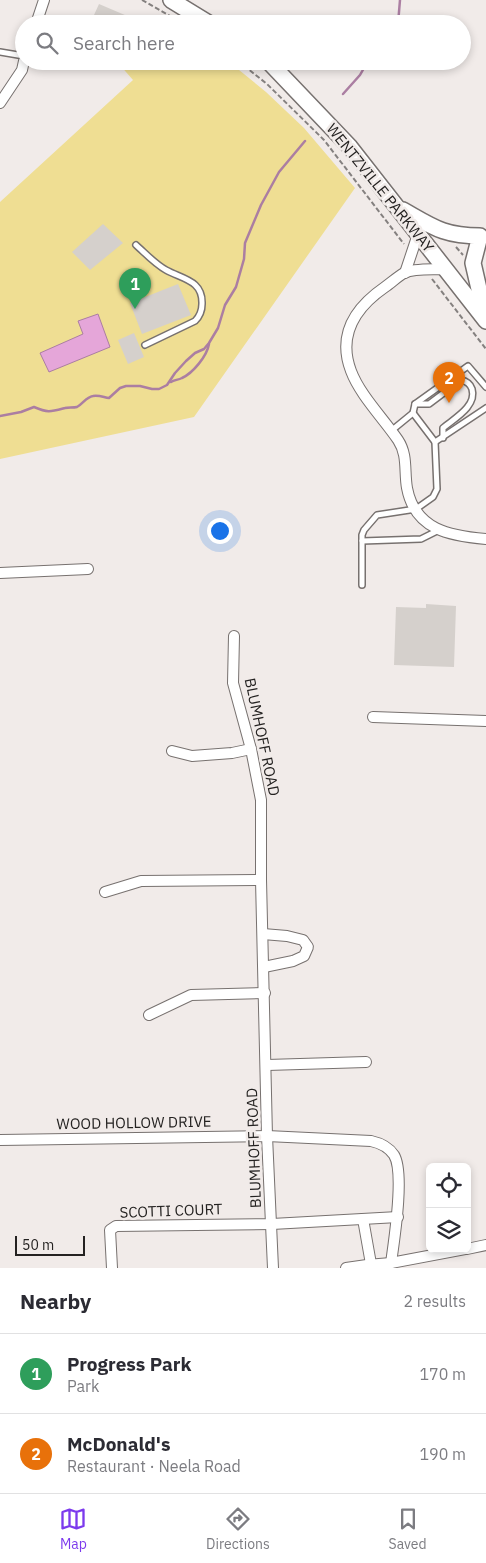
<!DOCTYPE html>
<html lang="en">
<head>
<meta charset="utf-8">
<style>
  :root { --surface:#fff; --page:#f7f7f7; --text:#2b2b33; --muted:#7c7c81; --line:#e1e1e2; --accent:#7c3aed }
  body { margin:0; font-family:"IBM Plex Sans",sans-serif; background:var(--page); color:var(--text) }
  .controls { position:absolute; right:15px; bottom:15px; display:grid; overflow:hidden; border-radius:8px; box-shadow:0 2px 8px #0003 }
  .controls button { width:45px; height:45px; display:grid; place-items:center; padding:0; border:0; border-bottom:1px solid var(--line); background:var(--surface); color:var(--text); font:25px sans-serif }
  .scale { position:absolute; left:15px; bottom:12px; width:70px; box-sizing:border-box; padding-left:5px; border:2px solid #242221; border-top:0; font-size:14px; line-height:18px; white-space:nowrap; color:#242221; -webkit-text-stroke:4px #f1ebe9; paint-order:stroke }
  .you { position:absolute; left:219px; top:530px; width:18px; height:18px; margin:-12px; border:4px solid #fff; border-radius:50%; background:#1a73e8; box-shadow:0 0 0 8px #1a73e833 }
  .badge { display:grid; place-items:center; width:32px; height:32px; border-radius:50%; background:var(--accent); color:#fff; font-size:16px; font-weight:700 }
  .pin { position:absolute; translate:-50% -41px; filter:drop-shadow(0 1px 2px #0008) }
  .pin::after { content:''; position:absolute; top:26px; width:18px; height:15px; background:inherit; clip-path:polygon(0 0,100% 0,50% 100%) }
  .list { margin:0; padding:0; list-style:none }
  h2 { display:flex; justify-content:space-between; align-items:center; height:65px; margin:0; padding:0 20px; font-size:21px }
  h2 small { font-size:16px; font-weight:400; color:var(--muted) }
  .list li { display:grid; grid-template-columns:32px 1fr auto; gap:15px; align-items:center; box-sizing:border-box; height:80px; padding:0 20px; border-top:1px solid var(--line) }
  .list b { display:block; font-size:19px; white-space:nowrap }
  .list p { margin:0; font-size:16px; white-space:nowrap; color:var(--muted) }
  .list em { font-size:16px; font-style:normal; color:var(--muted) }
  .icon { flex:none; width:28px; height:28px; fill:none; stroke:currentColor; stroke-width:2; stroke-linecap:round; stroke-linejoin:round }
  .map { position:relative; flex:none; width:486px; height:1268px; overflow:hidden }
  .search { position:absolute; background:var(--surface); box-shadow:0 2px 8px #0003; left:15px; right:15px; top:15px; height:55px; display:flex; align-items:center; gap:12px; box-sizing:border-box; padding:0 18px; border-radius:28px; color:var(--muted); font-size:19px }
  .sheet { height:225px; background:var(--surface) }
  nav { display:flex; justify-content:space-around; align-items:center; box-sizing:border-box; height:70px; border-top:1px solid var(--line); background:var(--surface); font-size:14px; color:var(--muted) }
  nav a { display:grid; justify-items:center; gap:2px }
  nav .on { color:var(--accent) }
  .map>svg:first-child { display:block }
  .green { fill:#efde93 }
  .water { fill:#e5a6d9; stroke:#ab7ea2 }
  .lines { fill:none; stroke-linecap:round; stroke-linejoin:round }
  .stream { stroke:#ab7ea2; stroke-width:2.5 }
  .building { fill:#d5d0cc }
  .lane-casing { stroke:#77716f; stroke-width:8 }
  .street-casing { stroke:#77716f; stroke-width:12 }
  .primary-casing { stroke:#77716f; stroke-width:18 }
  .path { stroke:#84807f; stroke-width:2; stroke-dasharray:5 2.5; stroke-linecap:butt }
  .lane { stroke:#fff; stroke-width:5 }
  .street { stroke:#fff; stroke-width:10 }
  .primary { stroke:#fff; stroke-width:15 }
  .labels { text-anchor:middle; stroke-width:5; stroke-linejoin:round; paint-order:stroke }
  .street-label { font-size:15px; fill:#242221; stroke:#f1ebe9 }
</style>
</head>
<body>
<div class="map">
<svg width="486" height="1268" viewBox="0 0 486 1268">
  <rect width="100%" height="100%" fill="#f1ebe9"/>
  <polygon class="green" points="122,61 228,61 266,92 304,128 355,188 194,417 0,459 0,202 133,80 119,64"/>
  <polygon class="water" points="98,314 110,347 49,372 40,353 83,334 78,321"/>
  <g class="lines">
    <g class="stream">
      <polyline points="398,24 400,0"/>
      <polyline points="343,94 360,75 368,61"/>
      <path d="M171,382C174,380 178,380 182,378C193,373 207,356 209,344"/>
      <path d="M0,416L21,412L34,407C48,413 50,412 65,408C68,407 73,408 77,407C83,404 86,397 93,396C99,395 103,397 109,398L120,388L126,386H140L152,389H159L167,385L175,373L186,361L195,353L204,349L209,343L218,328L225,305L236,287L244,259L245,243L261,205L279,172L305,141"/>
    </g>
  </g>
  <g class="building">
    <polygon points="99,4 146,24 94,24 97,16 94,15"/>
    <polygon points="103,224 123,243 90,270 72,252"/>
    <polygon points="178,284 191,315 142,334 130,303"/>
    <polygon points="134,333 144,357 128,364 118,340"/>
    <polygon points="426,604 456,606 454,667 394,665 396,607 426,608"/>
  </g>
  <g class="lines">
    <defs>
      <g id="lane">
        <polyline points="0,52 24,56"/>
        <path d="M136,245C145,253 155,264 166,270C182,279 203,280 202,304C202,311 200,316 195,321L145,345"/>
        <path d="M415,404H429L461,380C466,381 470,383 472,389C477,406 455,418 443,428V438"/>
        <polyline points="391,431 413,413 415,404 468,366 486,387"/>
        <polyline points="435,442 486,408"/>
        <polyline points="362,541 421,539 439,530"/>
        <polyline points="362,585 362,535 364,530 377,515 416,509 433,497 437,489 435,442 413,413"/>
      </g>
      <g id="street">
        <polyline points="36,24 44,0"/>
        <polyline points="0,103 22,70 24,61"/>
        <path d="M446,269C433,270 415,268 404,273C397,277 391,283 385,287C356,307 337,334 351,371C360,395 383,418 398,440C408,455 404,471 407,488C415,530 450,536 486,539"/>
        <polyline points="405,273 418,234"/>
        <polyline points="0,573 88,569"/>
        <polyline points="234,636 233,683 251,749 261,800 261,880 267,1136 273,1268"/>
        <polyline points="373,717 486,721"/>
        <polyline points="172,751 192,756 232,753 251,749"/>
        <polyline points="105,892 141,881 261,880"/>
        <polyline points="263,934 287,936 303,940 308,947 304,956 293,961 264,967"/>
        <polyline points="149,1015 191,995 265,993"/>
        <polyline points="267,1065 366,1062"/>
        <path d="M0,1140L267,1136L371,1141C380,1143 388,1146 394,1155C405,1173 394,1241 391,1263"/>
        <polyline points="363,1219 371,1264"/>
        <polyline points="467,1249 486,1245"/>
        <polyline points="112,1268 110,1230 116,1226 272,1224 398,1217"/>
        <polyline points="346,1268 367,1265 391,1263 465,1249"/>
      </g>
      <g id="primary">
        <polyline points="171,0 210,24"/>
        <polyline points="268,61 350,147 486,321"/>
        <path d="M403,210C433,227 444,236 480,236L473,263L485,315"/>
      </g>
    </defs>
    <use href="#lane" class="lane-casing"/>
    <use href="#street" class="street-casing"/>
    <use href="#primary" class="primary-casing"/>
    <g class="path">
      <polyline points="142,0 184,24"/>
      <polyline points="238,61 267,84 324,140 404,244"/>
      <polyline points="456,247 463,255"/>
      <polyline points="432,279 486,349"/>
    </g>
    <use href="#lane" class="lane"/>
    <use href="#street" class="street"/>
    <use href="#primary" class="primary"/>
  </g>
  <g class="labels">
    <g class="street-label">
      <text transform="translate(380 188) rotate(51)" y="5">WENTZVILLE PARKWAY</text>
      <text transform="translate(262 737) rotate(78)" y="5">BLUMHOFF ROAD</text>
      <text transform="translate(134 1123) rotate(-1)" y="5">WOOD HOLLOW DRIVE</text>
      <text transform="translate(254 1148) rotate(-92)" y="5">BLUMHOFF ROAD</text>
      <text transform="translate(171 1211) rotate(-2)" y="5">SCOTTI COURT</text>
    </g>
  </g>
</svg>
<div class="controls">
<button><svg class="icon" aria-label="locate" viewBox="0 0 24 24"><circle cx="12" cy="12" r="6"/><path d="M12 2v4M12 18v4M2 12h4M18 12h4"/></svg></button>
<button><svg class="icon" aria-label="layers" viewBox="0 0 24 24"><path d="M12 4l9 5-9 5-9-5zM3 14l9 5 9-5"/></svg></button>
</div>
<div class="scale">50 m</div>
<div class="you"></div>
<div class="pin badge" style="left:135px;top:309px;background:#2e9e5b">1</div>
<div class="pin badge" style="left:449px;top:403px;background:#e8710a">2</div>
<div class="search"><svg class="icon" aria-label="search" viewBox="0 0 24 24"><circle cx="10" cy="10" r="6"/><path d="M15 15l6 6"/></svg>Search here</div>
</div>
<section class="sheet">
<h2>Nearby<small>2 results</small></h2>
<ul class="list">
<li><span class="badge" style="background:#2e9e5b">1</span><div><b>Progress Park</b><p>Park</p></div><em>170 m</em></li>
<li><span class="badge" style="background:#e8710a">2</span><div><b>McDonald's</b><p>Restaurant · Neela Road</p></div><em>190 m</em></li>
</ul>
</section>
<nav>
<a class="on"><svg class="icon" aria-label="map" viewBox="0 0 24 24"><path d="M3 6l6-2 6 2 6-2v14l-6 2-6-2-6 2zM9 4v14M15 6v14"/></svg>Map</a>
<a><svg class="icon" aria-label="directions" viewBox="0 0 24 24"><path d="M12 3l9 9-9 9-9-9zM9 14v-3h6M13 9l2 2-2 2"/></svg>Directions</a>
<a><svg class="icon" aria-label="saved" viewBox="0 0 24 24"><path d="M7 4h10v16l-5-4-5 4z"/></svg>Saved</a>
</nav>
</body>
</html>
